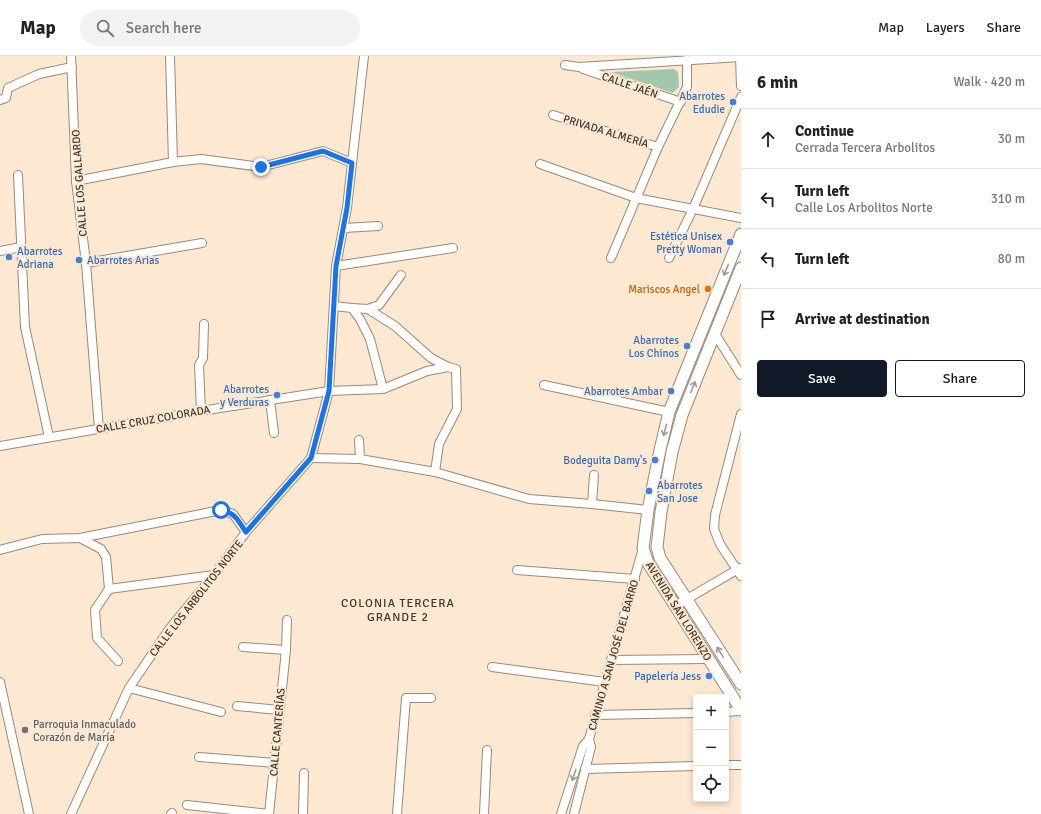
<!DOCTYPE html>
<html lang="en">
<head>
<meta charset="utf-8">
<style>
  :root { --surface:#fff; --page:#f2f2f2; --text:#222; --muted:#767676; --line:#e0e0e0; --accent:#111827 }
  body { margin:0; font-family:Signika,sans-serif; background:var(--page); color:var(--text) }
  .controls { position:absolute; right:12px; bottom:12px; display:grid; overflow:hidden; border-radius:4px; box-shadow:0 2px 6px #0003 }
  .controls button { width:36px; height:36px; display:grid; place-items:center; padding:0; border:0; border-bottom:1px solid var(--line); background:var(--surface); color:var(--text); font:20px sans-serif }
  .stop { position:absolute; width:12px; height:12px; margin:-9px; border:3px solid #1a73e8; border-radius:50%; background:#fff }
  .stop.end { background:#1a73e8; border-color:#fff; box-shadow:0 1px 4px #0008 }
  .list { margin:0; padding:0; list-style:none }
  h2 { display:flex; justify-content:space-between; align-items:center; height:52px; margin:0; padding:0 16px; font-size:17px }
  h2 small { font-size:13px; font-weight:400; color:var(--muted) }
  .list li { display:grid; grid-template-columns:26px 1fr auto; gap:12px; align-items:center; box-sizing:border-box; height:60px; padding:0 16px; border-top:1px solid var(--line) }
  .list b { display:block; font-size:15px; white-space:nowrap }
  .list p { margin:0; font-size:13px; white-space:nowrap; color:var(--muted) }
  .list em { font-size:13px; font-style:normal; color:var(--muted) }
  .actions { display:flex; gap:8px; padding:12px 16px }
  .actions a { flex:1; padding:9px 0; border:1px solid var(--accent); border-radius:4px; text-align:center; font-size:14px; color:var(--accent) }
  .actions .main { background:var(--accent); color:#fff }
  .icon { flex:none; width:22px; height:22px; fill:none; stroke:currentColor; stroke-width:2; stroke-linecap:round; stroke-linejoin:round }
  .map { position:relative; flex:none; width:741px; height:758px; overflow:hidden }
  header { display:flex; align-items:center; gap:24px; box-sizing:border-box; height:56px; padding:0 20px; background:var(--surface); border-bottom:1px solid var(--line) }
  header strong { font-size:19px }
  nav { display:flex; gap:22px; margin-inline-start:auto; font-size:14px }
  .search { width:280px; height:36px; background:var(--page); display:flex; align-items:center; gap:10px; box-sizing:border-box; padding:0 14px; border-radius:22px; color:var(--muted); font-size:15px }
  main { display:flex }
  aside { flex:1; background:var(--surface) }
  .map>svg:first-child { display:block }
  .green { fill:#a1c8aa }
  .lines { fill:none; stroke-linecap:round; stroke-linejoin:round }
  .street-casing { stroke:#9d8975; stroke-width:10 }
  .secondary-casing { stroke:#9d8975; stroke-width:13 }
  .street { stroke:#fff; stroke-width:8 }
  .secondary { stroke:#fff; stroke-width:11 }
  .oneway { stroke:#9e9a96 }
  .route { stroke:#1a73e8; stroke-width:5 }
  .shop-dot { fill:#3f7fe0; stroke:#fde8d1; stroke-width:1.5 }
  .food-dot { fill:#e8710a; stroke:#fde8d1; stroke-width:1.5 }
  .worship-dot { fill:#6b7280; stroke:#fde8d1; stroke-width:1.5 }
  .labels { text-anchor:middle; stroke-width:4; stroke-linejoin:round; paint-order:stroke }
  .street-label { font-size:11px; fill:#3e352d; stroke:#fde8d1 }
  .shop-label { font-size:11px; fill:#366cbe; stroke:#fde8d1; text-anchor:end }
  .food-label { font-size:11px; fill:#c56008; stroke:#fde8d1; text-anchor:end }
  .worship-label { font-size:11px; fill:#5b616d; stroke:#fde8d1; text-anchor:start }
  .neighbourhood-label { font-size:12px; letter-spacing:1px; fill:#3e352d; stroke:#fde8d1 }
</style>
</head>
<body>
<header>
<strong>Map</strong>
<div class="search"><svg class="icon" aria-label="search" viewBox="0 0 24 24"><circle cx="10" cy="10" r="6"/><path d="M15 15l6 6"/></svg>Search here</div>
<nav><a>Map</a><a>Layers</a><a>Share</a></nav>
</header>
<main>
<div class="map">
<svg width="741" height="758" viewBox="0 0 741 758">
  <rect width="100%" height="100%" fill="#fde8d1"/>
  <polygon class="green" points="674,13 678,16 679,31 673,37 611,16"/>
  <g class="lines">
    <defs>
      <g id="street">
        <polyline points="71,0 76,125 86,207 99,373"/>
        <polyline points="170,0 173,106"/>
        <polyline points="740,1 741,30"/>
        <polyline points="565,9 579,11 741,1"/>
        <polyline points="583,13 681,46"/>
        <polyline points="0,44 6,42 8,32 39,18 72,11"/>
        <polyline points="553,59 658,91"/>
        <polyline points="540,108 636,142 741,162"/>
        <polyline points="18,119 25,271 49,381"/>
        <polyline points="76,125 173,106 201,103 261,111 323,95 352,107"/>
        <polyline points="344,172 378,170"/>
        <polyline points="0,195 21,191"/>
        <polyline points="611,202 658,91 687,31 687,4"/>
        <polyline points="669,202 693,153 741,41"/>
        <polyline points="86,207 202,187"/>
        <polyline points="336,210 453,192"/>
        <polyline points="334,250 352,252 360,263 370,283 383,333"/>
        <polyline points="352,252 368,253 395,270 431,302 448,311"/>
        <polyline points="368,253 379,249 401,219"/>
        <polyline points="715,278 741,319"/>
        <polyline points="544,329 669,356"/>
        <polyline points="270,344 274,377"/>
        <polyline points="201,355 199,309 203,302 204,268"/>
        <polyline points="741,358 715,459 714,473 720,488 741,520"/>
        <polyline points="359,384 360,403"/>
        <polyline points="0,390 201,355 329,335 383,333 427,315 448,311 456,313 457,353 439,388 435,416"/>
        <polyline points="311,402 360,403 435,416 529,443 592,448 648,454"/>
        <polyline points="592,448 594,419"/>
        <polyline points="80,482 101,493 106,501 109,533 95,554 97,582 118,605"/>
        <polyline points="0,494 42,483 80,482 221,454 233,458 246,476"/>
        <polyline points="517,514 635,523"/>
        <polyline points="109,533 214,519"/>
        <polyline points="675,550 740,512"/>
        <polyline points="243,591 286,594"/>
        <polyline points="611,604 709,603"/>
        <polyline points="492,611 605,626"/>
        <polyline points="0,626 29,758"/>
        <polyline points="129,632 221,656"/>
        <polyline points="237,650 279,654"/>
        <polyline points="726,656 741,655"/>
        <polyline points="595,659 696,657"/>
        <polyline points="199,701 275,707"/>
        <polyline points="726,709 741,709"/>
        <polyline points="585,713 696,710"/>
        <polyline points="187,749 269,758"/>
        <polyline points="71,758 129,632 170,572 214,519 246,476 311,402 329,335 336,210 347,152 364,0"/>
        <polyline points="171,758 172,757"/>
        <polyline points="269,758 286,594 287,564"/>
        <polyline points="303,758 304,717"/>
        <polyline points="397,758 406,642 431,642"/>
        <polyline points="484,758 487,694"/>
        <polyline points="561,758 583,690 589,683 643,492"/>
        <polyline points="574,758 591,691 589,683"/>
      </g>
      <g id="secondary">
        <polyline points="741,178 669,356 660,394 648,454 643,492 648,507 741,654"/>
        <polyline points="741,212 682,359 672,396 661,456 657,491 660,502 741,628"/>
      </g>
    </defs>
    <use href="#street" class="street-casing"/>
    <use href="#secondary" class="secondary-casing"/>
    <use href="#street" class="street"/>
    <use href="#secondary" class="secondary"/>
  </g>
  <defs><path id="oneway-shaft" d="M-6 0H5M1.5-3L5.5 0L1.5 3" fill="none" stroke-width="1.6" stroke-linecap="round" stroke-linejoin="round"/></defs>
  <g class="oneway">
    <use href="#oneway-shaft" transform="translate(726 214) rotate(112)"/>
    <use href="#oneway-shaft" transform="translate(693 331) rotate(-68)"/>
    <use href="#oneway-shaft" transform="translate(665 374) rotate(105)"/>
    <use href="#oneway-shaft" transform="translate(720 596) rotate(-122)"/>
    <use href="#oneway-shaft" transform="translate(574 719) rotate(108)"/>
  </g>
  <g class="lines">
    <path class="route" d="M221,454C236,457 238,465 246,476L311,402L329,335L336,210L347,152L352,107L323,95L261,111"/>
  </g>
  <g class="shop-dot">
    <circle cx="733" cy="46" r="4"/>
    <circle cx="730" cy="186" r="4"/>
    <circle cx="9" cy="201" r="4"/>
    <circle cx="79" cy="204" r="4"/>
    <circle cx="687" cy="290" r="4"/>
    <circle cx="671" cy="335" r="4"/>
    <circle cx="277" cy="339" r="4"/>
    <circle cx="655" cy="404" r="4"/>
    <circle cx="649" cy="435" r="4"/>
    <circle cx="709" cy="620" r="4"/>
  </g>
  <circle class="food-dot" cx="708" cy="233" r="4"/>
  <circle class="worship-dot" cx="25" cy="674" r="4"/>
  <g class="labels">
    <g class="street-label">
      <text transform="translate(630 29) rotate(19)" y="4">CALLE JAÉN</text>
      <text transform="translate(606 75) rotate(17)" y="4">PRIVADA ALMERÍA</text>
      <text transform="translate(79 127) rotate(-94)" y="4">CALLE LOS GALLARDO</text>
      <text transform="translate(153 363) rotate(-10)" y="4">CALLE CRUZ COLORADA</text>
      <text transform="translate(196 542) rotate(-52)" y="4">CALLE LOS ARBOLITOS NORTE</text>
      <text transform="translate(679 555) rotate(58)" y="4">AVENIDA SAN LORENZO</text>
      <text transform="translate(613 599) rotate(-74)" y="4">CAMINO A SAN JOSÉ DEL BARRO</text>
      <text transform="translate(277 676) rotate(-85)" y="4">CALLE CANTERÍAS</text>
    </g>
    <g class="shop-label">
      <text x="725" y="44">Abarrotes<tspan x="725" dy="13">Edudie</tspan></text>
      <text x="722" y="184">Estética Unisex<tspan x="722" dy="13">Pretty Woman</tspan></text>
      <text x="17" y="199" text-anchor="start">Abarrotes<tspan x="17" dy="13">Adriana</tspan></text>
      <text x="87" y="208" text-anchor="start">Abarrotes Arias</text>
      <text x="679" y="288">Abarrotes<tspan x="679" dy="13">Los Chinos</tspan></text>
      <text x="269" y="337">Abarrotes<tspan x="269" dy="13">y Verduras</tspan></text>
      <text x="663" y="339">Abarrotes Ambar</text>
      <text x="647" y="408">Bodeguita Damy's</text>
      <text x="657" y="433" text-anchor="start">Abarrotes<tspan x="657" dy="13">San Jose</tspan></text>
      <text x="701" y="624">Papelería Jess</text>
    </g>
    <g class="food-label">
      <text x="700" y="237">Mariscos Angel</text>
    </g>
    <g class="worship-label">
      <text x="33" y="672">Parroquia Inmaculado<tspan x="33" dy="13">Corazón de María</tspan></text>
    </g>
    <g class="neighbourhood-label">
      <text x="398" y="551">COLONIA TERCERA<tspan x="398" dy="14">GRANDE 2</tspan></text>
    </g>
  </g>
</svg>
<div class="controls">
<button>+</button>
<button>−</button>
<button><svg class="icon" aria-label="locate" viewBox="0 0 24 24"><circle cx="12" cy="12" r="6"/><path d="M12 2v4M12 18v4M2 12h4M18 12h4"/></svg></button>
</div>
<div class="stop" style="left:221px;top:454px"></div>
<div class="stop end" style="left:261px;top:111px"></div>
</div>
<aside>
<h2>6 min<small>Walk · 420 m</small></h2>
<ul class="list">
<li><svg class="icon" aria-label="ahead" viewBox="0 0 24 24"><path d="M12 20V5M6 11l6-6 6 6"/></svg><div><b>Continue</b><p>Cerrada Tercera Arbolitos</p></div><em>30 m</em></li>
<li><svg class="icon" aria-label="left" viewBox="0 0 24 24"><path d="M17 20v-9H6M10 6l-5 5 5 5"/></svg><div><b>Turn left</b><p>Calle Los Arbolitos Norte</p></div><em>310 m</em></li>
<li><svg class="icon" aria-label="left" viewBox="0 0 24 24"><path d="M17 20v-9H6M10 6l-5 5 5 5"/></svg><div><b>Turn left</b></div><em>80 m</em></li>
<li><svg class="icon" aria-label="arrive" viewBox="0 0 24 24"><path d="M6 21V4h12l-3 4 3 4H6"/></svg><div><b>Arrive at destination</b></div></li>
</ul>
<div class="actions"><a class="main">Save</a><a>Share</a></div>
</aside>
</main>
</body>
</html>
